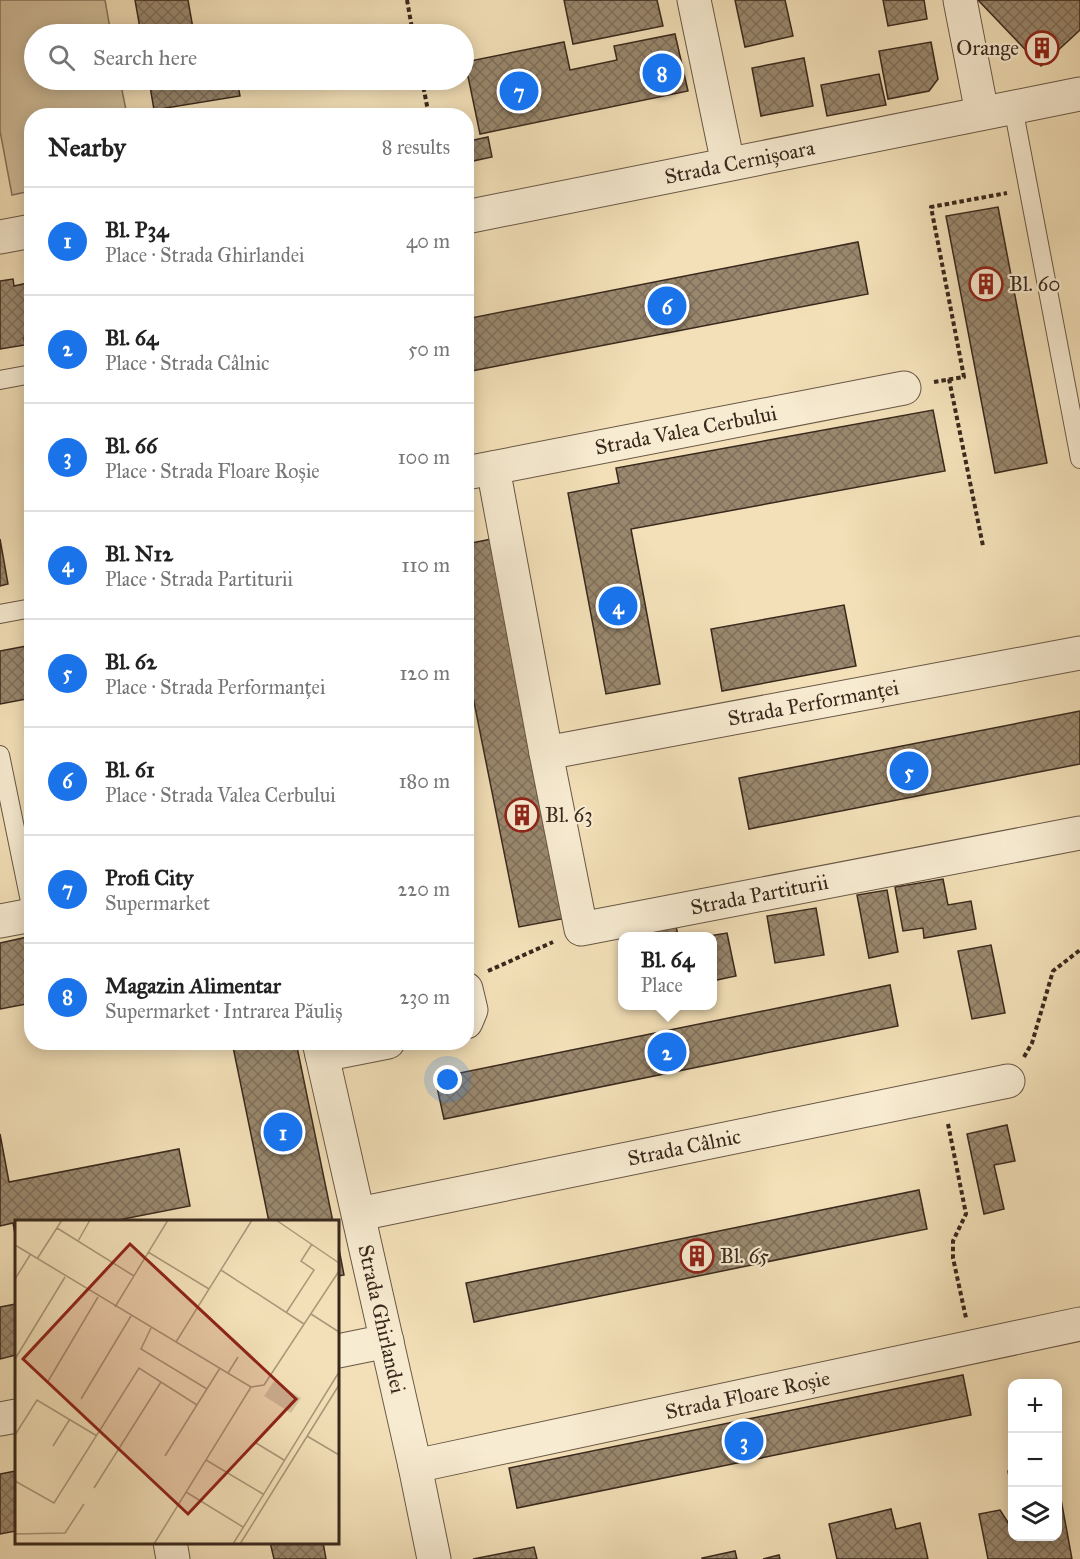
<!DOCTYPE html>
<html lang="en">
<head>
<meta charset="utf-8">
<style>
  :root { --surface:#fff; --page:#f2f2f2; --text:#222; --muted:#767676; --line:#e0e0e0; --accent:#1a73e8 }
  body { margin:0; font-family:"IM FELL Great Primer",serif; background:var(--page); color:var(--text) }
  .controls { position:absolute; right:18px; bottom:18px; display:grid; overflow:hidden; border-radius:12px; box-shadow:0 3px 15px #0003 }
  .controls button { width:54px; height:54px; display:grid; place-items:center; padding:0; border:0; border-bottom:2px solid var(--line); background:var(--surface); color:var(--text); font:30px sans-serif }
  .you { position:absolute; left:448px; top:1080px; width:21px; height:21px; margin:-15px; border:4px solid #fff; border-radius:50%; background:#1a73e8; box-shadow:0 0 0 9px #1a73e833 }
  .badge { display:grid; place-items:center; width:39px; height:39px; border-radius:50%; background:var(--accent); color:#fff; font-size:20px; font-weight:700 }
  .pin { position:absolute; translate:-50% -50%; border:3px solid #fff; box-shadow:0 2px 6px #0006 }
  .popup { position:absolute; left:618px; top:932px; width:99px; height:78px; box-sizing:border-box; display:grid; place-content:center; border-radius:12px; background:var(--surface); filter:drop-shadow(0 2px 4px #0005); font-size:20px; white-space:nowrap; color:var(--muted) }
  .popup b { font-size:22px; color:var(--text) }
  .popup::after { content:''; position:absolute; left:50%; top:100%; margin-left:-12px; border:12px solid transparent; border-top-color:var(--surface) }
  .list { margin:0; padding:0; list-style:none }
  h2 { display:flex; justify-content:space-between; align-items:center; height:78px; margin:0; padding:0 24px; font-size:26px }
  h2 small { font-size:20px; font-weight:400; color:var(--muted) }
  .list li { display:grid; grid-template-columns:39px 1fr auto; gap:18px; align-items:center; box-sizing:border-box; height:108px; padding:0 24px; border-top:2px solid var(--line) }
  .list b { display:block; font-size:22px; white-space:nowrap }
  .list p { margin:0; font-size:20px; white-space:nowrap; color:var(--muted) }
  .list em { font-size:20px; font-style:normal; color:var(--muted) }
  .icon { flex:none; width:33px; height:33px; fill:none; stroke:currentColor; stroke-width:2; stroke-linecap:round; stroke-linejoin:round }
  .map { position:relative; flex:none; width:1080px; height:1559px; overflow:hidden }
  .search { position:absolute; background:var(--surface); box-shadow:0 3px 15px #0003; left:24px; top:24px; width:450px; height:66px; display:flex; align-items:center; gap:15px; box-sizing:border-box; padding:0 21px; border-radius:33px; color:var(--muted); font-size:22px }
  .panel { position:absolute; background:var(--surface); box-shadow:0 3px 15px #0003; left:24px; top:108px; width:450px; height:942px; border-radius:24px }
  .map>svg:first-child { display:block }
  .green { fill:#d3c19e; stroke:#86755e; stroke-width:1.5 }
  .building { fill:url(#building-cross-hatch); stroke:#39291d; stroke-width:1.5 }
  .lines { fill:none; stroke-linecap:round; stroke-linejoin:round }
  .service-casing { stroke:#685744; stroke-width:20 }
  .minor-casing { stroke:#685744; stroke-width:35 }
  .path { stroke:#39291d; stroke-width:4; stroke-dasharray:4.5 3; stroke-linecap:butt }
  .service { stroke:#f7ebd1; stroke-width:18 }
  .minor { stroke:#f7ebd1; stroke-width:33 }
  .labels { text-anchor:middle; stroke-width:4.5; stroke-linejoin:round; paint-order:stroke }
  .poi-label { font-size:21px; fill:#39291d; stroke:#f7ebd1; text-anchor:start }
  .street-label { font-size:21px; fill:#39291d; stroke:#f7ebd1 }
  .inset-road { fill:none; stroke:#a9977a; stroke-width:1.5 }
  .view { fill:#8f2418; fill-opacity:0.15; stroke:#8f2418; stroke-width:3 }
  .inset-edge { fill:none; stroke:#39291d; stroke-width:3 }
</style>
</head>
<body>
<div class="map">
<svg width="1080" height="1559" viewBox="0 0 1080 1559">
  <defs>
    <pattern id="building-cross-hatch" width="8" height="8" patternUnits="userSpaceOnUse" patternTransform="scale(1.5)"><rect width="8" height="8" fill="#9a886e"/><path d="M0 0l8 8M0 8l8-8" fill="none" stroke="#7f6f5a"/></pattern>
  </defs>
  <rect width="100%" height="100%" fill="#f3e0b8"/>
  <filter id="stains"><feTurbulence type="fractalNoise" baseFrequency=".00333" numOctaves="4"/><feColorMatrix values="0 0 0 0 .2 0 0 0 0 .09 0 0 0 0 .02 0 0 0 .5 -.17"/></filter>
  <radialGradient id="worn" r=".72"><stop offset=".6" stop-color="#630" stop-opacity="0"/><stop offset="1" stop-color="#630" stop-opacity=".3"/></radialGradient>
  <polygon class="green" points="0,0 105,0 111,34 34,34 34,80 120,80 127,115 32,116 31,191 12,195 0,131"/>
  <g class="building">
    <polygon points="135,0 188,0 194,34 141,34"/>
    <polygon points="564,0 657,0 663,26 573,44"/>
    <polygon points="735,0 785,0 793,36 745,47"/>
    <polygon points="883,0 924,0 927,19 888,26"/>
    <polygon points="978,0 1080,0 1080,30 1041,66"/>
    <polygon points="675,34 688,91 480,134 465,62 564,42 570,70 617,60 614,46"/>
    <polygon points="931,42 938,79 929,91 888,99 879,51"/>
    <polygon points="804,58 813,106 761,116 752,68"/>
    <polygon points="879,74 886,105 827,116 821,85"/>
    <polygon points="149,80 237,80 240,96 154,110"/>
    <polygon points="488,137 492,157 473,161 469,141"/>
    <polygon points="998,207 1047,463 995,473 946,216"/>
    <polygon points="858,242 868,294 466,372 466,319"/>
    <polygon points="13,279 14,286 32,282 32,336 24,338 25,345 0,349 0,281"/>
    <polygon points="933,410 945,471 631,529 660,684 606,694 568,493 619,483 616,468"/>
    <polygon points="0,539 8,584 0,586"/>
    <polygon points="492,539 567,918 519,927 466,662 466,544"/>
    <polygon points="844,605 856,666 722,691 711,629"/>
    <polygon points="32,645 32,698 0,704 0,651"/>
    <polygon points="1080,711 1080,764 749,829 739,778"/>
    <polygon points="943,879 948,905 971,901 976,929 924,938 923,928 903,931 895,887"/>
    <polygon points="887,890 898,952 869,958 857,895"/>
    <polygon points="816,908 824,955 775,963 767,916"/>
    <polygon points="676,926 678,936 622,936 622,946 620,937"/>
    <polygon points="727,933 736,976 712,981 712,936 709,936"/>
    <polygon points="32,936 32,1003 0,1009 0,943"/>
    <polygon points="991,945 1005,1013 972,1019 958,951"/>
    <polygon points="890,985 898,1026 444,1119 435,1078"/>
    <polygon points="232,1042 296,1042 333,1222 269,1222"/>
    <polygon points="1007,1125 1015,1161 994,1165 1004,1209 984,1214 967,1134"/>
    <polygon points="0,1134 9,1182 179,1149 190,1206 108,1222 16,1222 16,1239 13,1223 0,1226"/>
    <polygon points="919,1190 927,1229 474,1322 466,1283"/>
    <polygon points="338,1244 344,1275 338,1276"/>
    <polygon points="16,1304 16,1355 0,1359 0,1307"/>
    <polygon points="963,1375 971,1415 517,1508 509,1468"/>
    <polygon points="1012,1470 1012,1494 1008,1471"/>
    <polygon points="16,1471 16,1531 0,1534 0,1474"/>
    <polygon points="1058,1483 1072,1559 988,1559 979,1514 1000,1510 1009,1524 1012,1523 1012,1536 1058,1536"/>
    <polygon points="891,1509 896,1529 920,1523 928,1559 837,1559 829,1524"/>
    <polygon points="270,1542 323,1542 326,1559 274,1559"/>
    <polygon points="534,1547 537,1559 473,1559"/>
    <polygon points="735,1551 737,1559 702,1559 702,1558"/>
    <polygon points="779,1555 780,1559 763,1559"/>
  </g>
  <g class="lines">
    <defs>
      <g id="service">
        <polyline points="1013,107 1080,459"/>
        <polyline points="0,380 32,374"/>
        <polyline points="0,614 32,608"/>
        <polyline points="0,755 32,911"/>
      </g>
      <g id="minor">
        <polyline points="694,0 728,164"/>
        <polyline points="960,0 982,113"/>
        <path id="s1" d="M466,217L1080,94"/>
        <polyline points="0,237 32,231"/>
        <path id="s2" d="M493,468L546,753L581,929L1080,833"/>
        <path id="s3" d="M466,473L904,388"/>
        <path id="s4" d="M546,753L1080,653"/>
        <polyline points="0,921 32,915"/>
        <polyline points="466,989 471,1010 466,1022"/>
        <path id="s5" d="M319,1042L415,1466L434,1559"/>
        <polyline points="322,1055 388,1042"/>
        <path id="s6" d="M359,1214L1008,1081"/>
        <polyline points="338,1351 387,1341"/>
        <polyline points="0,1419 16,1416"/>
        <path id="s7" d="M415,1466L1080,1324"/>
        <polyline points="170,1542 173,1559"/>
      </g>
    </defs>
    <use href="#service" class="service-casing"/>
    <use href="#minor" class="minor-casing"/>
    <g class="path">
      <polyline points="407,0 413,34"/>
      <polyline points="422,80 429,116"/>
      <polyline points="949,379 983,546"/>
      <polyline points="934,382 964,377 931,207 1007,193"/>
      <polyline points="488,971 553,942"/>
      <polyline points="1024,1057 1032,1043 1053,971 1080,950"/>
      <polyline points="948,1124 966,1214 953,1241 953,1258 966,1318"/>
    </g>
    <use href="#service" class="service"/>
    <use href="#minor" class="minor"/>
  </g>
  <defs>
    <symbol id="building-ring" viewBox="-11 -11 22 22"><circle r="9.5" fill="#f7ebd1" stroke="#8f2418" stroke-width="1.5"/><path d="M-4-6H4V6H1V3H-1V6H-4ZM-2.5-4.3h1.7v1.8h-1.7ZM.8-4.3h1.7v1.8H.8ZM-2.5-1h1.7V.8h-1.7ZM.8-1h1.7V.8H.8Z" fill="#8f2418"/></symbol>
  </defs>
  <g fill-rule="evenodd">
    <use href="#building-ring" x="1023" y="29" width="38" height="38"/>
    <use href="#building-ring" x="967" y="265" width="38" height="38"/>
    <use href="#building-ring" x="503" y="796" width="38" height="38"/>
    <use href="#building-ring" x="678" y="1237" width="38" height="38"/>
  </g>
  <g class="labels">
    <g class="poi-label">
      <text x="1019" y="55" text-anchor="end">Orange</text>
      <text x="1009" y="291">Bl. 60</text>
      <text x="545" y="822">Bl. 63</text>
      <text x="720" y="1263">Bl. 65</text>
    </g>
    <g class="street-label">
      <text dy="7" stroke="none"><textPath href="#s1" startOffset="279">Strada Cernișoara</textPath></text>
      <text dy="7" stroke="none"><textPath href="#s3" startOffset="224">Strada Valea Cerbului</textPath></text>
      <text dy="7" stroke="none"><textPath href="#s4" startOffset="272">Strada Performanței</textPath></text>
      <text dy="7" stroke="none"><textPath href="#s2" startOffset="651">Strada Partiturii</textPath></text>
      <text dy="7" stroke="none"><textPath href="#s6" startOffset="332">Strada Câlnic</textPath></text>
      <text dy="7" stroke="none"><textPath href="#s5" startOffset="284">Strada Ghirlandei</textPath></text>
      <text dy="7" stroke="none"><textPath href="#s7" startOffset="340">Strada Floare Roșie</textPath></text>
    </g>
  </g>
  <g transform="translate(15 1220)">
    <rect width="324" height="324" fill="#f3e0b8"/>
    <path d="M259,161L286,178L276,193L249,176Z" fill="#d3c19e"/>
    <path class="inset-road" d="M261,0L324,43M42,8L119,56M63,21L75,0M0,25L236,167M133,32L194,69M22,39L47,0M206,50L289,104M0,59L15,35M100,87L153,0M271,93L299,50L286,41L297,24M296,94L324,112M136,108L126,129L192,169M161,122L237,0M0,139L50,57M213,153L223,137M32,163L83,77M66,179L116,96M0,215L22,180L82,216M292,216L324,235M241,223L269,240M38,226L55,199M150,236L205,148M191,240L248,274M0,261L39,283L124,148L182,185M79,268L146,162M171,272L228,307M0,314L50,313L69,284M139,324L236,167L249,165L324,51M218,324L324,152M225,324L324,165"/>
    <path class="view" d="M115,24L281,179L173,294L8,139Z"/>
    <rect width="324" height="324" class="inset-edge"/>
  </g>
  <rect width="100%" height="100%" filter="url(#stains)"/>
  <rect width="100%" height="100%" fill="url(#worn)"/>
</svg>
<div class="controls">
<button>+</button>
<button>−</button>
<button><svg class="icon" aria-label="layers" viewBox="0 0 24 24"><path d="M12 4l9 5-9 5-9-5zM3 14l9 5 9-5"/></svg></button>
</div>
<div class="you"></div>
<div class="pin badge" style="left:283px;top:1132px">1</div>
<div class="pin badge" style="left:667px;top:1052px">2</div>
<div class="popup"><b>Bl. 64</b>Place</div>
<div class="pin badge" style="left:744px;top:1441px">3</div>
<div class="pin badge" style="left:618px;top:606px">4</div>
<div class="pin badge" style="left:909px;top:771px">5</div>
<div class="pin badge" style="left:667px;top:306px">6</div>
<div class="pin badge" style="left:519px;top:91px">7</div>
<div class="pin badge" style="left:662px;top:73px">8</div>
<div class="search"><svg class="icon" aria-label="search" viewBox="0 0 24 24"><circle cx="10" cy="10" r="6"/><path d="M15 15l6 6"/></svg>Search here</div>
<section class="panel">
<h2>Nearby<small>8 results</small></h2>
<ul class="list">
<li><span class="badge">1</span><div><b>Bl. P34</b><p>Place · Strada Ghirlandei</p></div><em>40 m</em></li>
<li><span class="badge">2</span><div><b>Bl. 64</b><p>Place · Strada Câlnic</p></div><em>50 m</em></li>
<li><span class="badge">3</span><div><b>Bl. 66</b><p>Place · Strada Floare Roșie</p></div><em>100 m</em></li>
<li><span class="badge">4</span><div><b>Bl. N12</b><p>Place · Strada Partiturii</p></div><em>110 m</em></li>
<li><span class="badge">5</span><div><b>Bl. 62</b><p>Place · Strada Performanței</p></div><em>120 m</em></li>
<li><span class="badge">6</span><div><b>Bl. 61</b><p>Place · Strada Valea Cerbului</p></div><em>180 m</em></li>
<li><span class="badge">7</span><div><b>Profi City</b><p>Supermarket</p></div><em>220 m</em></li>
<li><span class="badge">8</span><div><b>Magazin Alimentar</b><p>Supermarket · Intrarea Păuliș</p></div><em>230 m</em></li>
</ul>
</section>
</div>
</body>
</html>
